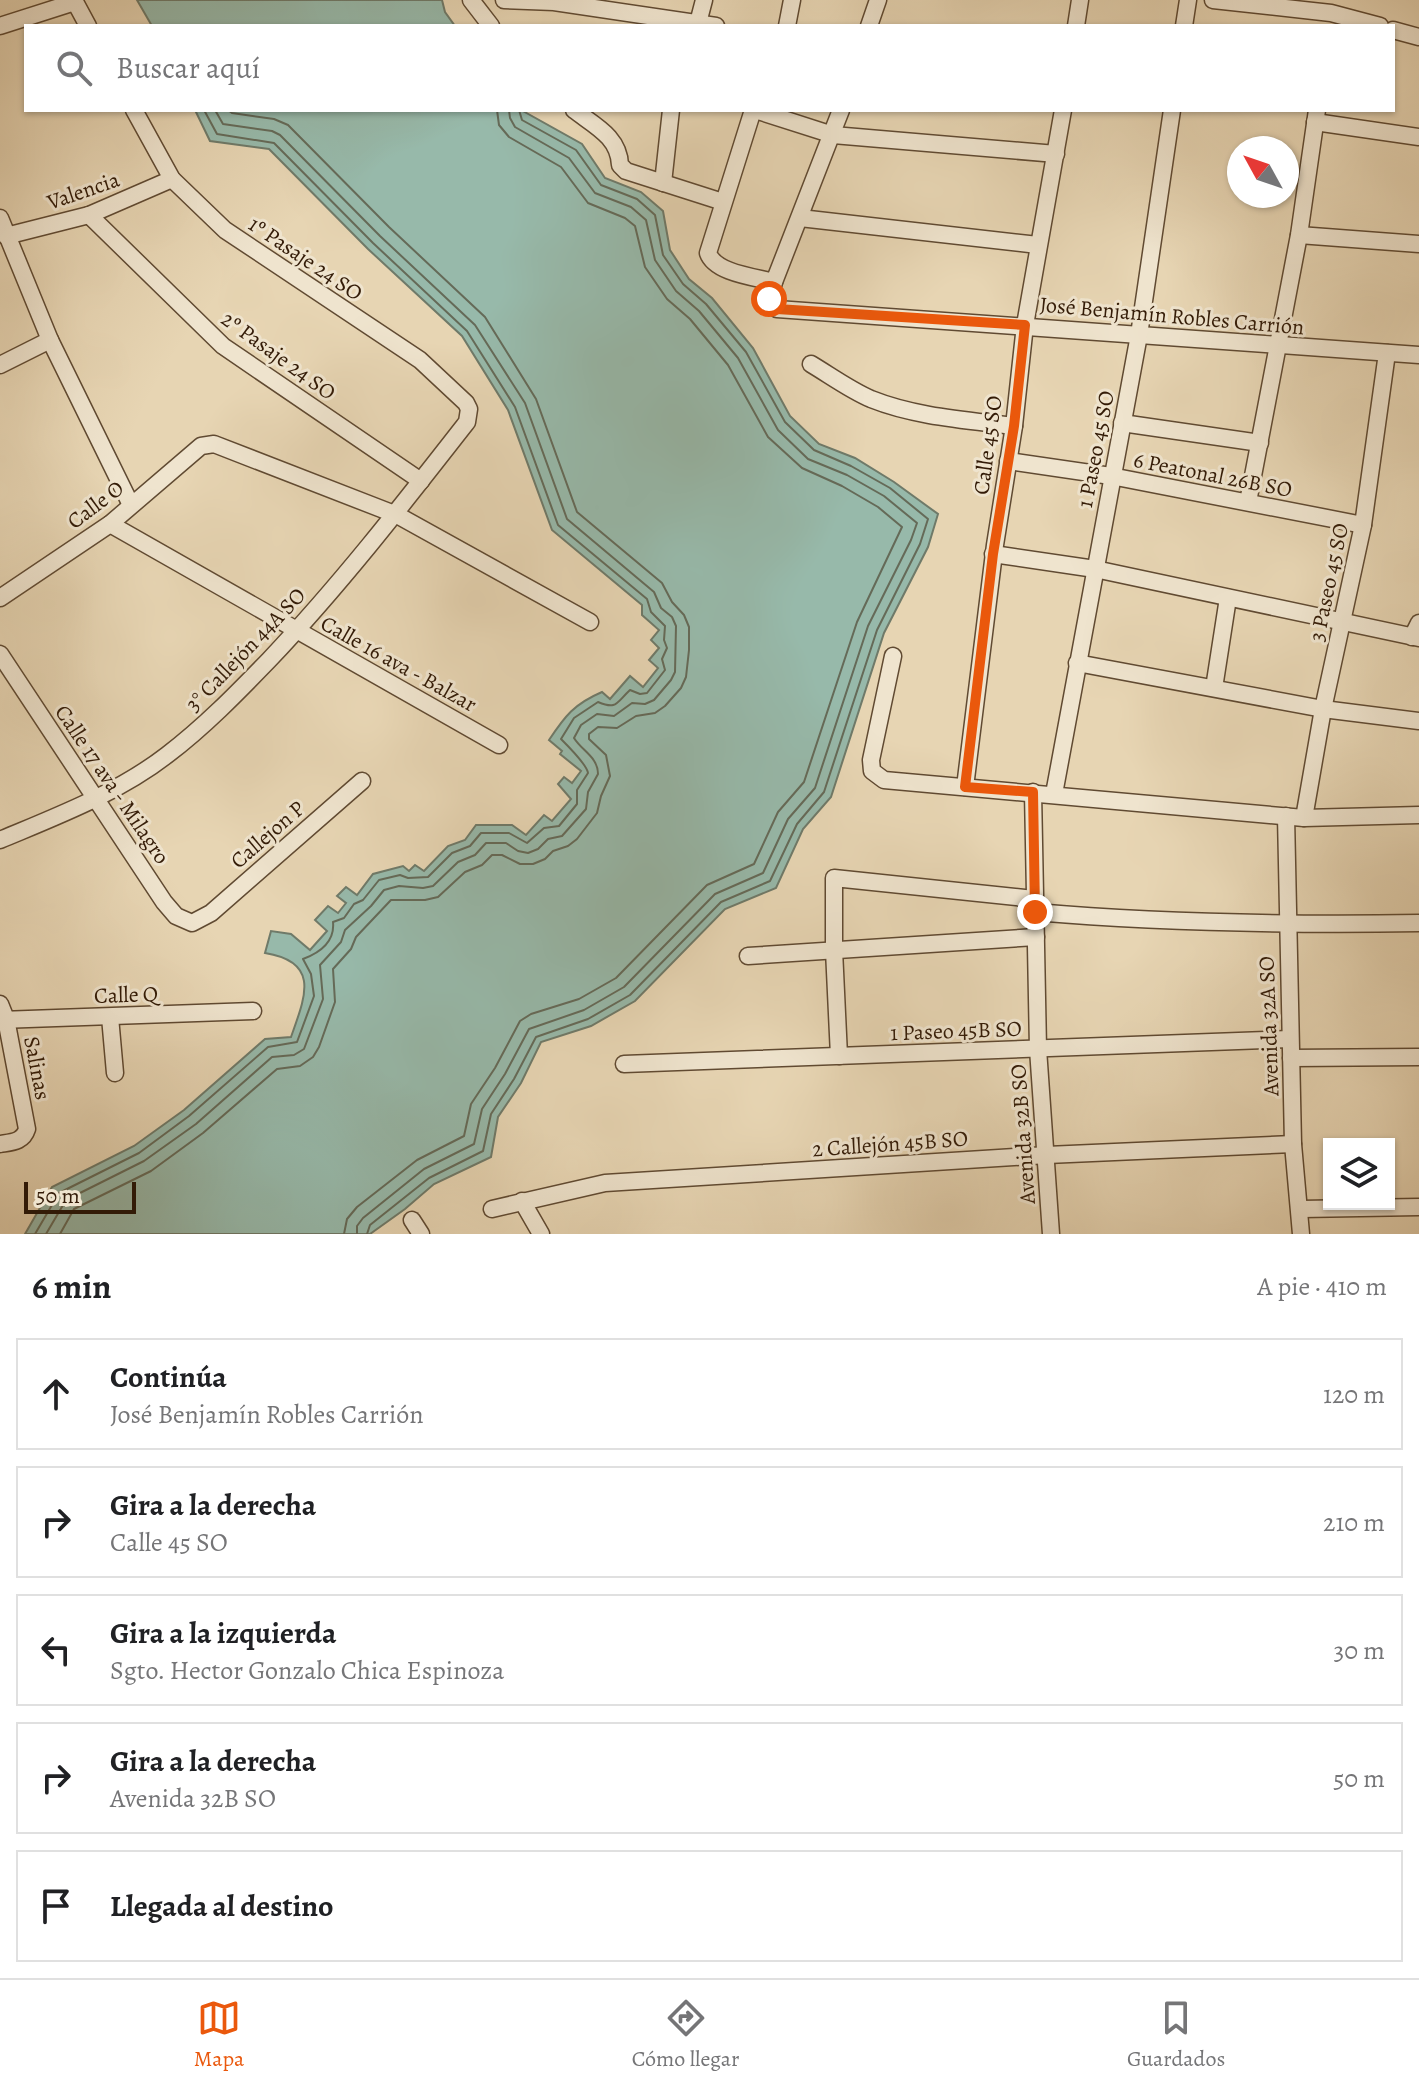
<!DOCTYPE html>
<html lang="es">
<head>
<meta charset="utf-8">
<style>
  :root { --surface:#fff; --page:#f2f2f2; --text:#202124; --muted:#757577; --line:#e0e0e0; --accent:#ea580c }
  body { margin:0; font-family:Alegreya,serif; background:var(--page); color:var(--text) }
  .controls { position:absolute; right:24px; bottom:24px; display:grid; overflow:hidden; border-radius:0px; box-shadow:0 2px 6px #0004 }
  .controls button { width:72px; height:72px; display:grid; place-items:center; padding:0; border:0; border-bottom:2px solid var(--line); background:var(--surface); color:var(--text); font:40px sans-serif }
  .compass { position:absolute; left:1227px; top:136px; width:72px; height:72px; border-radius:50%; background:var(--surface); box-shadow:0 2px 6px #0004; rotate:310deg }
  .scale { position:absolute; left:24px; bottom:20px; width:112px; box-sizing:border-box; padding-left:8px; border:4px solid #331b07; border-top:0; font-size:22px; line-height:28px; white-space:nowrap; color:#331b07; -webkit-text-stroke:6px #efe4ce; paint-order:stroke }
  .stop { position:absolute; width:24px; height:24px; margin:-18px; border:6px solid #ea580c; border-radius:50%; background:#fff }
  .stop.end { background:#ea580c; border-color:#fff; box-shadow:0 2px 8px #0008 }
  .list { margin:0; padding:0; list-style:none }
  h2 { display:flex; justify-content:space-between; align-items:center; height:104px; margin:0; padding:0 32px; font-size:34px }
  h2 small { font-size:26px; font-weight:400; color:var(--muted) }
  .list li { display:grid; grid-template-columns:52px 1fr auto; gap:24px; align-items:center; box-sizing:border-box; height:112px; margin:0 16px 16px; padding:0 16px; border:2px solid var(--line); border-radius:0px }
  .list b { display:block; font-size:30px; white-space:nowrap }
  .list p { margin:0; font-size:26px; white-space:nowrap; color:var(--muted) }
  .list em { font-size:26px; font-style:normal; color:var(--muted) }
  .icon { flex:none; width:44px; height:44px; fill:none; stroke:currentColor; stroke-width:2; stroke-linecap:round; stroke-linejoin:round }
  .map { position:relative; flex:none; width:1419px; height:1234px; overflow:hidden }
  .search { position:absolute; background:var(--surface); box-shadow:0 2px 6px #0004; left:24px; right:24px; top:24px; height:88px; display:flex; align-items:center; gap:20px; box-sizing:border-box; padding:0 28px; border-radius:0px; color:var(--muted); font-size:30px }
  .sheet { height:744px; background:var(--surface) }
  nav { display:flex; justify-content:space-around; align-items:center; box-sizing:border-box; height:112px; border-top:2px solid var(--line); background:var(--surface); font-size:22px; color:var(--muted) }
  nav a { display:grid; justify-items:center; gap:4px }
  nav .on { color:var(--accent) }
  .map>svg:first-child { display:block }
  .water { fill:#97b9aa; stroke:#6f7a69; stroke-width:2 }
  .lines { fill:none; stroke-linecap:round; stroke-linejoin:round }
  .shore { stroke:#656a58; stroke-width:2 }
  .minor-casing { stroke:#604a32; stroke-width:19 }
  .minor { stroke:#efe4ce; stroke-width:16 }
  .route { stroke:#ea580c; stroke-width:10 }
  .labels { text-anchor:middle; stroke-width:6; stroke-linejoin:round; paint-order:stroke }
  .street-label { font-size:22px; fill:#331b07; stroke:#efe4ce }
</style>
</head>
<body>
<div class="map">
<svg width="1419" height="1234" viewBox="0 0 1419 1234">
  <rect width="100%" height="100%" fill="#e7d5b3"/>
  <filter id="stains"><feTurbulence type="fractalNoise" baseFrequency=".0025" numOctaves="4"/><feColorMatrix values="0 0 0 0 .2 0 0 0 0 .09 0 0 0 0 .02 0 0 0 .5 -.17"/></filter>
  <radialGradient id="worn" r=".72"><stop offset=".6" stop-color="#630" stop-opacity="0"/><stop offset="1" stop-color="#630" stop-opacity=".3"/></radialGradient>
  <g class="water">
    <polygon points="137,0 442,0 445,12 455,26 152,26"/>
    <path d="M195,110H521L582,144L605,178L641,192L663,211L670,250L689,279L712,298L753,348L790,416L819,444L855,458L894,482L938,514L928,547L884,633L831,797L803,829L776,888L725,909L635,1001L591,1026L541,1042L521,1083L498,1117L491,1157L434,1184L405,1209L370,1234H25L52,1187L134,1146L184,1110L265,1039L291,1037C305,997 321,962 265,953L271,931L291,934L310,950L327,931L315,920L328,906L338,913L346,903L337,896L346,887L357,895L373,874L403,866L409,871L415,865L424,871L448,846L465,840L476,825H512L526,835L544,815L552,821L571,799L558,784L564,777L572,783L581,771L560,754L562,751L549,740C565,716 574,704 602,692L610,699L630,676L643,687L658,668L649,660L659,648L651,640L659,630L642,615V605L552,530L508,410L462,336L368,249L269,149L210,141Z"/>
  </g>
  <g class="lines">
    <g class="shore">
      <path d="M35,1234L59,1193L139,1153L189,1116L268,1047L297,1042L314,996L311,974L303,959C319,953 335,942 333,922L344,918L354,904L363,900L379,880L400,875L408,878L428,877L452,853L470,846L481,833H509L527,843L544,828L559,826L577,804V790L588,773C587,765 568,746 561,739L574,718L598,702C617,710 616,703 630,690L640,694L647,693L665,670L662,659L667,648L664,640L665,626L651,612L647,599L558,525L515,407L467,331L373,243L274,143L217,134L204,110"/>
      <path d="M46,1234L66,1200L144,1161L196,1124L272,1057L294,1055L304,1049L323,999L320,965L341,942L345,930L371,906L384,890L399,886L423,888L433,886L458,862L475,855L486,843H506L518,851L528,853L538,849L548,839L562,836L586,809L588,792L598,774C598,757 582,751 574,738L581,725L597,714L614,716L632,703L645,704L654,700L671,680L675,672L676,626L672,617L661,608L654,592L567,519L525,403L475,325L380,236L280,135L272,131L223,124L215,110"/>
      <polyline points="60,1234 74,1209 151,1171 203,1133 277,1069 300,1066 313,1057 319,1047 335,1002 333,969 351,949 356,937 391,900 425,900 438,897 465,872 482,865 492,855 502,855 520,864 533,864 545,859 553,851 568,846 577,839 597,813 601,796 610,776 606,755 589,739 589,734 598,727 617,728 636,716 655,713 665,706 681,688 686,677 689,650 689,627 684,615 672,602 662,583 577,512 536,399 485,317 389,227 288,125 274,119 232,113 228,110"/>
      <polyline points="344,1234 347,1219 357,1207 417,1160 464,1136 471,1104 495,1068 520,1021 531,1014 579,999 616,978 707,885 754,864 778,812 804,782 857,622 902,527 878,507 842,486 802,468 768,437 728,365 690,319 667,299 645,267 635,226 625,218 588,203 561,167 509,137 499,125 497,110"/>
      <polyline points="357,1234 357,1226 363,1218 424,1169 474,1144 482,1109 505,1074 529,1029 584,1010 624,987 715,894 763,873 788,819 815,788 868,626 911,540 917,523 884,496 847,475 808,459 778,430 738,358 699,311 676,291 655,260 646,220 631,207 595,193 569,158 515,127 510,118 509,110"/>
      <polyline points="367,1234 370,1225 429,1178 483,1151 491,1114 514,1079 536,1037 588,1019 630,995 721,902 770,881 797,824 824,792 877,630 920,544 928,519 890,488 851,466 814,450 785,422 746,352 706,304 683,284 663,255 655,215 637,199 601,185 576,150 522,120 519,110"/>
    </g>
    <defs>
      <g id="minor">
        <polyline points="74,0 88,26"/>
        <polyline points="471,0 491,26"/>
        <polyline points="504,0 554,2 716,26"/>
        <polyline points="1213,0 1331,13 1380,26"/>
        <polyline points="698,23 704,0"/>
        <polyline points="0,26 75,2"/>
        <polyline points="787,26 792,0"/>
        <polyline points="869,26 878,0"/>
        <polyline points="1076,26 1080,0"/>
        <polyline points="1184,26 1188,0"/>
        <polyline points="1393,30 1419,37"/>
        <path d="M574,110C595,126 619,137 620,165L626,171L723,202"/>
        <path d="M753,110L708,253C715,273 755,277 774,282"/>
        <polyline points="755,110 833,135 1056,154"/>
        <polyline points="841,110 774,282 769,302 777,309 1419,355"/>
        <polyline points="1315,122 1419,137"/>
        <polyline points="663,183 671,110"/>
        <polyline points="89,215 223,346 421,481"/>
        <polyline points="0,218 50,340 131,505"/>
        <polyline points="800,218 1038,245"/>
        <polyline points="1299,235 1419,244"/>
        <polyline points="6,236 89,215 172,179"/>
        <path d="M811,364C831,376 850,390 871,399C916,417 967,420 1014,426"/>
        <polyline points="0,365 50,340"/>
        <polyline points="1122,423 1260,443"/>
        <polyline points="1008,461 1111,476 1363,525"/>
        <polyline points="1248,502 1299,235 1317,110"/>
        <polyline points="110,524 499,745"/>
        <polyline points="993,554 1095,569 1419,638"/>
        <polyline points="0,598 110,524 201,446 214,444 397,515 590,622"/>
        <polyline points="1412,637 1419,623"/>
        <polyline points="0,654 164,902 176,916 192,923 211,913 362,781"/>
        <polyline points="893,656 871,760 872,771 884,780 1304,818 1419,815"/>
        <polyline points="1077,663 1323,709 1419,721"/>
        <polyline points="1214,688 1228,598"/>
        <polyline points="965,787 995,545 1014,426 1025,325 1063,110"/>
        <polyline points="1033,792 1038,1049 1051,1234"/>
        <polyline points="1054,794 1139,335 1172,110"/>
        <polyline points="1286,816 1293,1144 1301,1234"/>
        <polyline points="1304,818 1323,709 1363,525 1387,353"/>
        <path d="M0,840C57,816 118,793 167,755C204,727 237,693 269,660C340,585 403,504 467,422L469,409L466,403L420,360L225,230L172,179L134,110"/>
        <path d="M1035,912C1163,923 1291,925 1419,923"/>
        <polyline points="748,956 1036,937"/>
        <path d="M0,1004L6,1019L27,1129C23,1142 12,1142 0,1144"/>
        <polyline points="110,1017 115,1073"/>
        <polyline points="0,1020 253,1011"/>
        <polyline points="839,1056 834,950 834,878 1034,899"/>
        <polyline points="1291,1058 1419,1057"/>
        <polyline points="624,1064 1289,1039"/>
        <polyline points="522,1201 541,1234"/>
        <polyline points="492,1209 605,1183 1047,1155 1293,1144"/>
        <polyline points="1301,1209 1419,1207"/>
        <polyline points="412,1220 421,1234"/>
      </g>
    </defs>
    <use href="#minor" class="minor-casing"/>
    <use href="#minor" class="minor"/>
  </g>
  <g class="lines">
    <polyline class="route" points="769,299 770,305 777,309 1025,325 1014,426 993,554 965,787 1033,792 1035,912"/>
  </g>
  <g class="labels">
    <g class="street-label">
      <text transform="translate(83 190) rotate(-19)" y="8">Valencia</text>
      <text transform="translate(306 258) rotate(34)" y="8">1º Pasaje 24 SO</text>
      <text transform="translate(1172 315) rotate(5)" y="8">José Benjamín Robles Carrión</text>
      <text transform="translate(279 355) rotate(36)" y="8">2º Pasaje 24 SO</text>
      <text transform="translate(987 445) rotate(-82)" y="8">Calle 45 SO</text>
      <text transform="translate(1095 449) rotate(-79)" y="8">1 Paseo 45 SO</text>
      <text transform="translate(1213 474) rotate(11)" y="8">6 Peatonal 26B SO</text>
      <text transform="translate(95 504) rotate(-37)" y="8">Calle O</text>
      <text transform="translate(1328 582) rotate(-78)" y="8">3 Paseo 45 SO</text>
      <text transform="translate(245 649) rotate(-46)" y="8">3° Callejón 44A SO</text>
      <text transform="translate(399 663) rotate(29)" y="8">Calle 16 ava - Balzar</text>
      <text transform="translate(113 784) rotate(56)" y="8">Calle 17 ava - Milagro</text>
      <text transform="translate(267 834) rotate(-41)" y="8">Callejon P</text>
      <text transform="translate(126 994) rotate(-2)" y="8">Calle Q</text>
      <text transform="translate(1268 1026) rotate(-92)" y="8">Avenida 32A SO</text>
      <text transform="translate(956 1030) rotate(-2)" y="8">1 Paseo 45B SO</text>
      <text transform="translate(38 1068) rotate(79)" y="8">Salinas</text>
      <text transform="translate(1022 1134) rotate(-94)" y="8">Avenida 32B SO</text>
      <text transform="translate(890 1143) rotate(-4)" y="8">2 Callejón 45B SO</text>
    </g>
  </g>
  <rect width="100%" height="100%" filter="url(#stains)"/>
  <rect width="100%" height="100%" fill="url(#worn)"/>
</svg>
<div class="controls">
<button><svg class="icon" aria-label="layers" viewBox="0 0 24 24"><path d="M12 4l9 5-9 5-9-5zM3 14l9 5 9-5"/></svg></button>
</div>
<svg class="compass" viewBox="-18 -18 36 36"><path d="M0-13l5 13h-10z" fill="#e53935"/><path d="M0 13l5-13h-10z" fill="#757577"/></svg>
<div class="scale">50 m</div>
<div class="stop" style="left:769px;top:299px"></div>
<div class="stop end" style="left:1035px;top:912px"></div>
<div class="search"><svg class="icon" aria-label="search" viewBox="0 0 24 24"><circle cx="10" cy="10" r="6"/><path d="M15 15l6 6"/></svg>Buscar aquí</div>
</div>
<section class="sheet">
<h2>6 min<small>A pie · 410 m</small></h2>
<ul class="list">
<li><svg class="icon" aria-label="ahead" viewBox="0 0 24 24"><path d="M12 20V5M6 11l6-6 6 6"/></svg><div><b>Continúa</b><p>José Benjamín Robles Carrión</p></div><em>120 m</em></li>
<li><svg class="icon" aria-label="right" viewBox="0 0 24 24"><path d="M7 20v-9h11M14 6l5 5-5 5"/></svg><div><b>Gira a la derecha</b><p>Calle 45 SO</p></div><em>210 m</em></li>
<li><svg class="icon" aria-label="left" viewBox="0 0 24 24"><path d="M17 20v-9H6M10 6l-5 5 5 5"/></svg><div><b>Gira a la izquierda</b><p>Sgto. Hector Gonzalo Chica Espinoza</p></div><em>30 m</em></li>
<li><svg class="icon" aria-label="right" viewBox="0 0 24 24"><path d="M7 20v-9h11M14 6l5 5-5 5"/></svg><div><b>Gira a la derecha</b><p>Avenida 32B SO</p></div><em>50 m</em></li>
<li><svg class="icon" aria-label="arrive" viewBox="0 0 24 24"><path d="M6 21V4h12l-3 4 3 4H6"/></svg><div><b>Llegada al destino</b></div></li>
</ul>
</section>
<nav>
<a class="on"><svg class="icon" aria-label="map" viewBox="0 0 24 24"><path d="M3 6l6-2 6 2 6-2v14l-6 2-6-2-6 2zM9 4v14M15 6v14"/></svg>Mapa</a>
<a><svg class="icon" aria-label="directions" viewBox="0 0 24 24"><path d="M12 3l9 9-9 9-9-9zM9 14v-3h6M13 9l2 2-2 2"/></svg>Cómo llegar</a>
<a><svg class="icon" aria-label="saved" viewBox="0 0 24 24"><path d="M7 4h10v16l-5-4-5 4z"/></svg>Guardados</a>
</nav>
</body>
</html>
